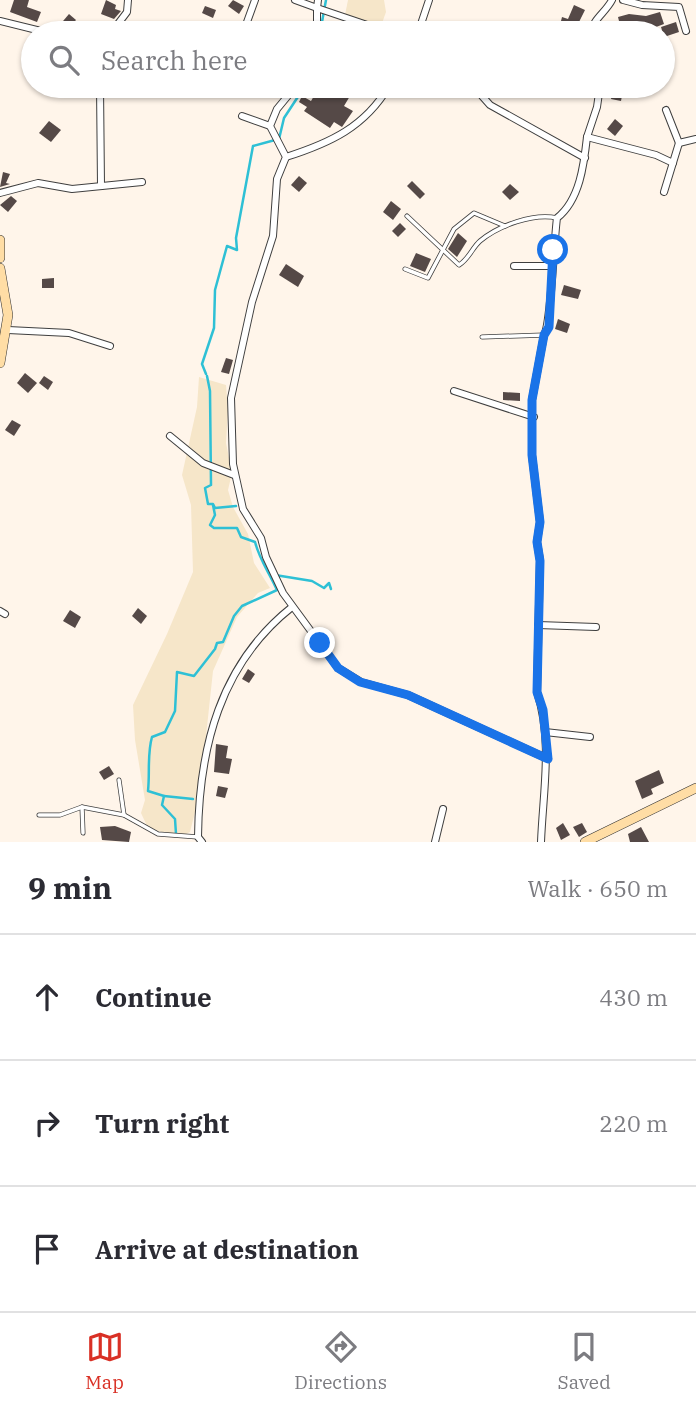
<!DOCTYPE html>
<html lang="en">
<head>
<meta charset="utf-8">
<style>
  :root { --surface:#fff; --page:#f7f7f7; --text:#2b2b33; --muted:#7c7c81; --line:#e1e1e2; --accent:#d93025 }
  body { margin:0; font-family:"IBM Plex Serif",serif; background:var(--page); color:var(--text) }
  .stop { position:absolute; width:21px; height:21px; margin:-16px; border:5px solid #1a73e8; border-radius:50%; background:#fff }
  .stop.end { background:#1a73e8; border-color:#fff; box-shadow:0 2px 7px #0008 }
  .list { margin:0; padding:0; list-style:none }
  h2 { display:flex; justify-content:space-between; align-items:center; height:91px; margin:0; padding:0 28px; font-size:30px }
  h2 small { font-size:23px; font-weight:400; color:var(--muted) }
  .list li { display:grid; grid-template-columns:46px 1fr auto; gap:21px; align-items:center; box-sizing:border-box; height:126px; padding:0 28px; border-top:2px solid var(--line) }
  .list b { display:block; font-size:26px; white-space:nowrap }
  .list em { font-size:23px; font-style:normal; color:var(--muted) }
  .icon { flex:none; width:38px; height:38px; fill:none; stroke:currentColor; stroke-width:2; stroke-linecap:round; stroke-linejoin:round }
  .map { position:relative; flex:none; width:696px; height:842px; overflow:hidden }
  .search { position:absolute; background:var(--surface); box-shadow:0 2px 5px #0004; left:21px; right:21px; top:21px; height:77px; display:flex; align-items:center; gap:18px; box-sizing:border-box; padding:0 24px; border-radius:38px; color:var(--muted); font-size:26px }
  .sheet { height:469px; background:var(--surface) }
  nav { display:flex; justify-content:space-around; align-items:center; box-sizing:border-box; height:98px; border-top:2px solid var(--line); background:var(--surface); font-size:19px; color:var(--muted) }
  nav a { display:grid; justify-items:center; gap:4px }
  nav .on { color:var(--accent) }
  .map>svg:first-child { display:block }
  .farmland { fill:#f6e6c9 }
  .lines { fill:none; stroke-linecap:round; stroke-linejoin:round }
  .stream { stroke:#2ec0d5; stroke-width:2.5 }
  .building { fill:#554947 }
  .lane-casing { stroke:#3f3f3f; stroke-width:5 }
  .street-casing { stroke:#3f3f3f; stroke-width:8 }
  .secondary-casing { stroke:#2e2e2e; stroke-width:10 }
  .lane { stroke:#fff; stroke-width:3.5 }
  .street { stroke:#fff; stroke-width:6 }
  .secondary { stroke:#ffdda5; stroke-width:9 }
  .route { stroke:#1a73e8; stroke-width:9 }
</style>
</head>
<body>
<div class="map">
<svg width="696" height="842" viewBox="0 0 696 842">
  <rect width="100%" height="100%" fill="#fff5ea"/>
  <g class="farmland">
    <polygon points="348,0 384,0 386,12 381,26 345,15"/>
    <polygon points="199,377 226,385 228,410 226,443 232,473 228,490 233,507 248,534 254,563 270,588 258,593 237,617 213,671 200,792 190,832 180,837 148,828 141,813 145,800 135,740 133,705 167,634 193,572 191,505 182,475 197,407"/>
  </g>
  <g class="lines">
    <g class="stream">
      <polyline points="320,33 326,0"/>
      <polyline points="279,139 284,118 305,86"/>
      <polyline points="206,374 202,364 214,328 215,290 227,246 237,250 236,238 253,146 275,140"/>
      <polyline points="207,376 210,391 211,485 205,488 208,504 213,504 215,508 236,506"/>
      <polyline points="275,575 312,581 324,588 329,583 331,589"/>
      <polyline points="164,796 193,799"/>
      <path d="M176,834L175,819L162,805L164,796L148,791C150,773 147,754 152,737L165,732L175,711L177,672L194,676L215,649L217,643L223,642L234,616L242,606L277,590C269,572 260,561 255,542L241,537L237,528H214L210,525L215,515L213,505"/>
    </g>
  </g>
  <g class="building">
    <polygon points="14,0 29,0 27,7 41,12 37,22 10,12"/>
    <polygon points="106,0 116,5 115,9 121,11 114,19 101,14"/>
    <polygon points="233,0 244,6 239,14 228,6"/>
    <polygon points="574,5 585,10 579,22 584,24 582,30 575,27 574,33 559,29 562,17 568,19"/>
    <polygon points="205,6 216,10 213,18 202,13"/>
    <polygon points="660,12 664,24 656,27 636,29 636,25 621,29 618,17 629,14 646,16"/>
    <polygon points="69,14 76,20 65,33 58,27"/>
    <polygon points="676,22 679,32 664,37 661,27"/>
    <polygon points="320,86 356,86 344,106 353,111 342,127 334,122 330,128 304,111 307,107 299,102 302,96 311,101"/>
    <polygon points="556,86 568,86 563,98 553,94"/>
    <polygon points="613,89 623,90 621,101 611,99"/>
    <polygon points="615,119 623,126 615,136 607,129"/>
    <polygon points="49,121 61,130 51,142 39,133"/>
    <polygon points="3,172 10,174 6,183 10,184 0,187"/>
    <polygon points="299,176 307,183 299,192 291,185"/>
    <polygon points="412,181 425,194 420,199 407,186"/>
    <polygon points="510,184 519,192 510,200 502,192"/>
    <polygon points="11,196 17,201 8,212 0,205"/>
    <polygon points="391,201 401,209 393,220 383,212"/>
    <polygon points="400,223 406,229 398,237 392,231"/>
    <polygon points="458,233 467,241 457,257 448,249"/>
    <polygon points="416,253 431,259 425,272 410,266"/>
    <polygon points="286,264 304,276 298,287 279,275"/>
    <polygon points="54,278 54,288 42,288 42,279"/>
    <polygon points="564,285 581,290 578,299 561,295"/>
    <polygon points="558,319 570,324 567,333 555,329"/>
    <polygon points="226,358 233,360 229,374 221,372"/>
    <polygon points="25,373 37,383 28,393 17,383"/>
    <polygon points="44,376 53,382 48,390 39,383"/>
    <polygon points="503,392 520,393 520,401 503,400"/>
    <polygon points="12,420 21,425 14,436 5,430"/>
    <polygon points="138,608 147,616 141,624 132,616"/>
    <polygon points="70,610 81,617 75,628 63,621"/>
    <polygon points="248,669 255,674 249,683 242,679"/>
    <polygon points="216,744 228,746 226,758 232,759 229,774 214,772"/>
    <polygon points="109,766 114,774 104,780 99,772"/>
    <polygon points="659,770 664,783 651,789 653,794 642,799 635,781"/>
    <polygon points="218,786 228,788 225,798 216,796"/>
    <polygon points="563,823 570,835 561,840 556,828"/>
    <polygon points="582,823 587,832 579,837 573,827"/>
    <polygon points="115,826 131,832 129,842 102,840 100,827"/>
    <polygon points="641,827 649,842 630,842 628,834"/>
  </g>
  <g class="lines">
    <defs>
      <g id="lane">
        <path d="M407,216L459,265C469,259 472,248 480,241C499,225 534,213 557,218"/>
        <polyline points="405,269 428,278 454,229 474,213 505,226"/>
        <polyline points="482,337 544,335"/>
        <polyline points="119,780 124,815"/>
        <polyline points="82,807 83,833"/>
        <polyline points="39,815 60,815 82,807 124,815 158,834 198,837"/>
      </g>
      <g id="street">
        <polyline points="295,0 317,8 318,0"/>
        <polyline points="623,0 642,5 679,7 686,31"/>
        <polyline points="0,21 49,33"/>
        <polyline points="111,33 127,12 128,0"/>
        <polyline points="243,33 255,0"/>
        <polyline points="317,33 317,8 391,33"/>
        <polyline points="418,33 429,0"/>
        <path d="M591,33C592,20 606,12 612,0"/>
        <polyline points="100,86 101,186"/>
        <polyline points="296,86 277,109 270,126 286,157 277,179 273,236 252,302 231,398 233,464 243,509 261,538 266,557 283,593 338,668 361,682 408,695 548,759"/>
        <polyline points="482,86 482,96 490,105 585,158"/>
        <polyline points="600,86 597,107 587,137 656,155 673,163"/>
        <polyline points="666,110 679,143 696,139"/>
        <polyline points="242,116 270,126"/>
        <path d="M286,157C330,143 365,127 389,86"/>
        <polyline points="664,192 679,143"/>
        <polyline points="0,193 38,183 72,189 142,182"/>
        <polyline points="514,266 552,266"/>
        <polyline points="8,330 69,333 110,346"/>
        <polyline points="454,391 534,417"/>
        <polyline points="170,436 203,463 234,475"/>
        <polyline points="0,611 5,614"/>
        <polyline points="538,625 596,627"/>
        <polyline points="545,732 590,737"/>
        <path d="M202,842L198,837C199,748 220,664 292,607"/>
        <polyline points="435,842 443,809"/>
        <path d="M541,842C543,791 553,741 537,692L540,560L537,542L540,522L532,455V400L544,335C551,324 554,239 557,218C580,200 584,164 587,137"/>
      </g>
      <g id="secondary">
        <polyline points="0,240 0,258"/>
        <polyline points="0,268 8,315 0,363"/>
        <polyline points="585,842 696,788"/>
      </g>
    </defs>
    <use href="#lane" class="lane-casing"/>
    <use href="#street" class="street-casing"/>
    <use href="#secondary" class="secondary-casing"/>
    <use href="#lane" class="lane"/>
    <use href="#street" class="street"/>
    <use href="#secondary" class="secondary"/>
  </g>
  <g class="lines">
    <polyline class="route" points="320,643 338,668 360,682 408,695 548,759 543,710 537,692 540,561 537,542 540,522 532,455 532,400 544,335 549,327 553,250"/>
  </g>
</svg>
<div class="stop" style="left:553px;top:250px"></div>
<div class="stop end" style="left:320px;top:643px"></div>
<div class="search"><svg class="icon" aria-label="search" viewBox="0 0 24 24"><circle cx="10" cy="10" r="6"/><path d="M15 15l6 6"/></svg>Search here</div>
</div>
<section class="sheet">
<h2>9 min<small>Walk · 650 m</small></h2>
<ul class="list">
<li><svg class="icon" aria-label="ahead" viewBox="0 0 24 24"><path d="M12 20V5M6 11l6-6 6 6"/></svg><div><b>Continue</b></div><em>430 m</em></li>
<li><svg class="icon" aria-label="right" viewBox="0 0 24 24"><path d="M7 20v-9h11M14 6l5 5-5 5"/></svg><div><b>Turn right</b></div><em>220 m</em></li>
<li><svg class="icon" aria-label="arrive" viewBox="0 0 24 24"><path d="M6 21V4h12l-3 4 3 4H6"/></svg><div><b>Arrive at destination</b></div></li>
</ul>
</section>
<nav>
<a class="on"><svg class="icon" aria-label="map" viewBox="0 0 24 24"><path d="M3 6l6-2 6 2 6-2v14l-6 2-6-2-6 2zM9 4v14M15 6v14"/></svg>Map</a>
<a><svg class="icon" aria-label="directions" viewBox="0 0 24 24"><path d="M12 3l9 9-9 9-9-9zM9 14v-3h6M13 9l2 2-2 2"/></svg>Directions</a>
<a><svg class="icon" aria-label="saved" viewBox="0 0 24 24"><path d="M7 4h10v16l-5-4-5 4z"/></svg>Saved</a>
</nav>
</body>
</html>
